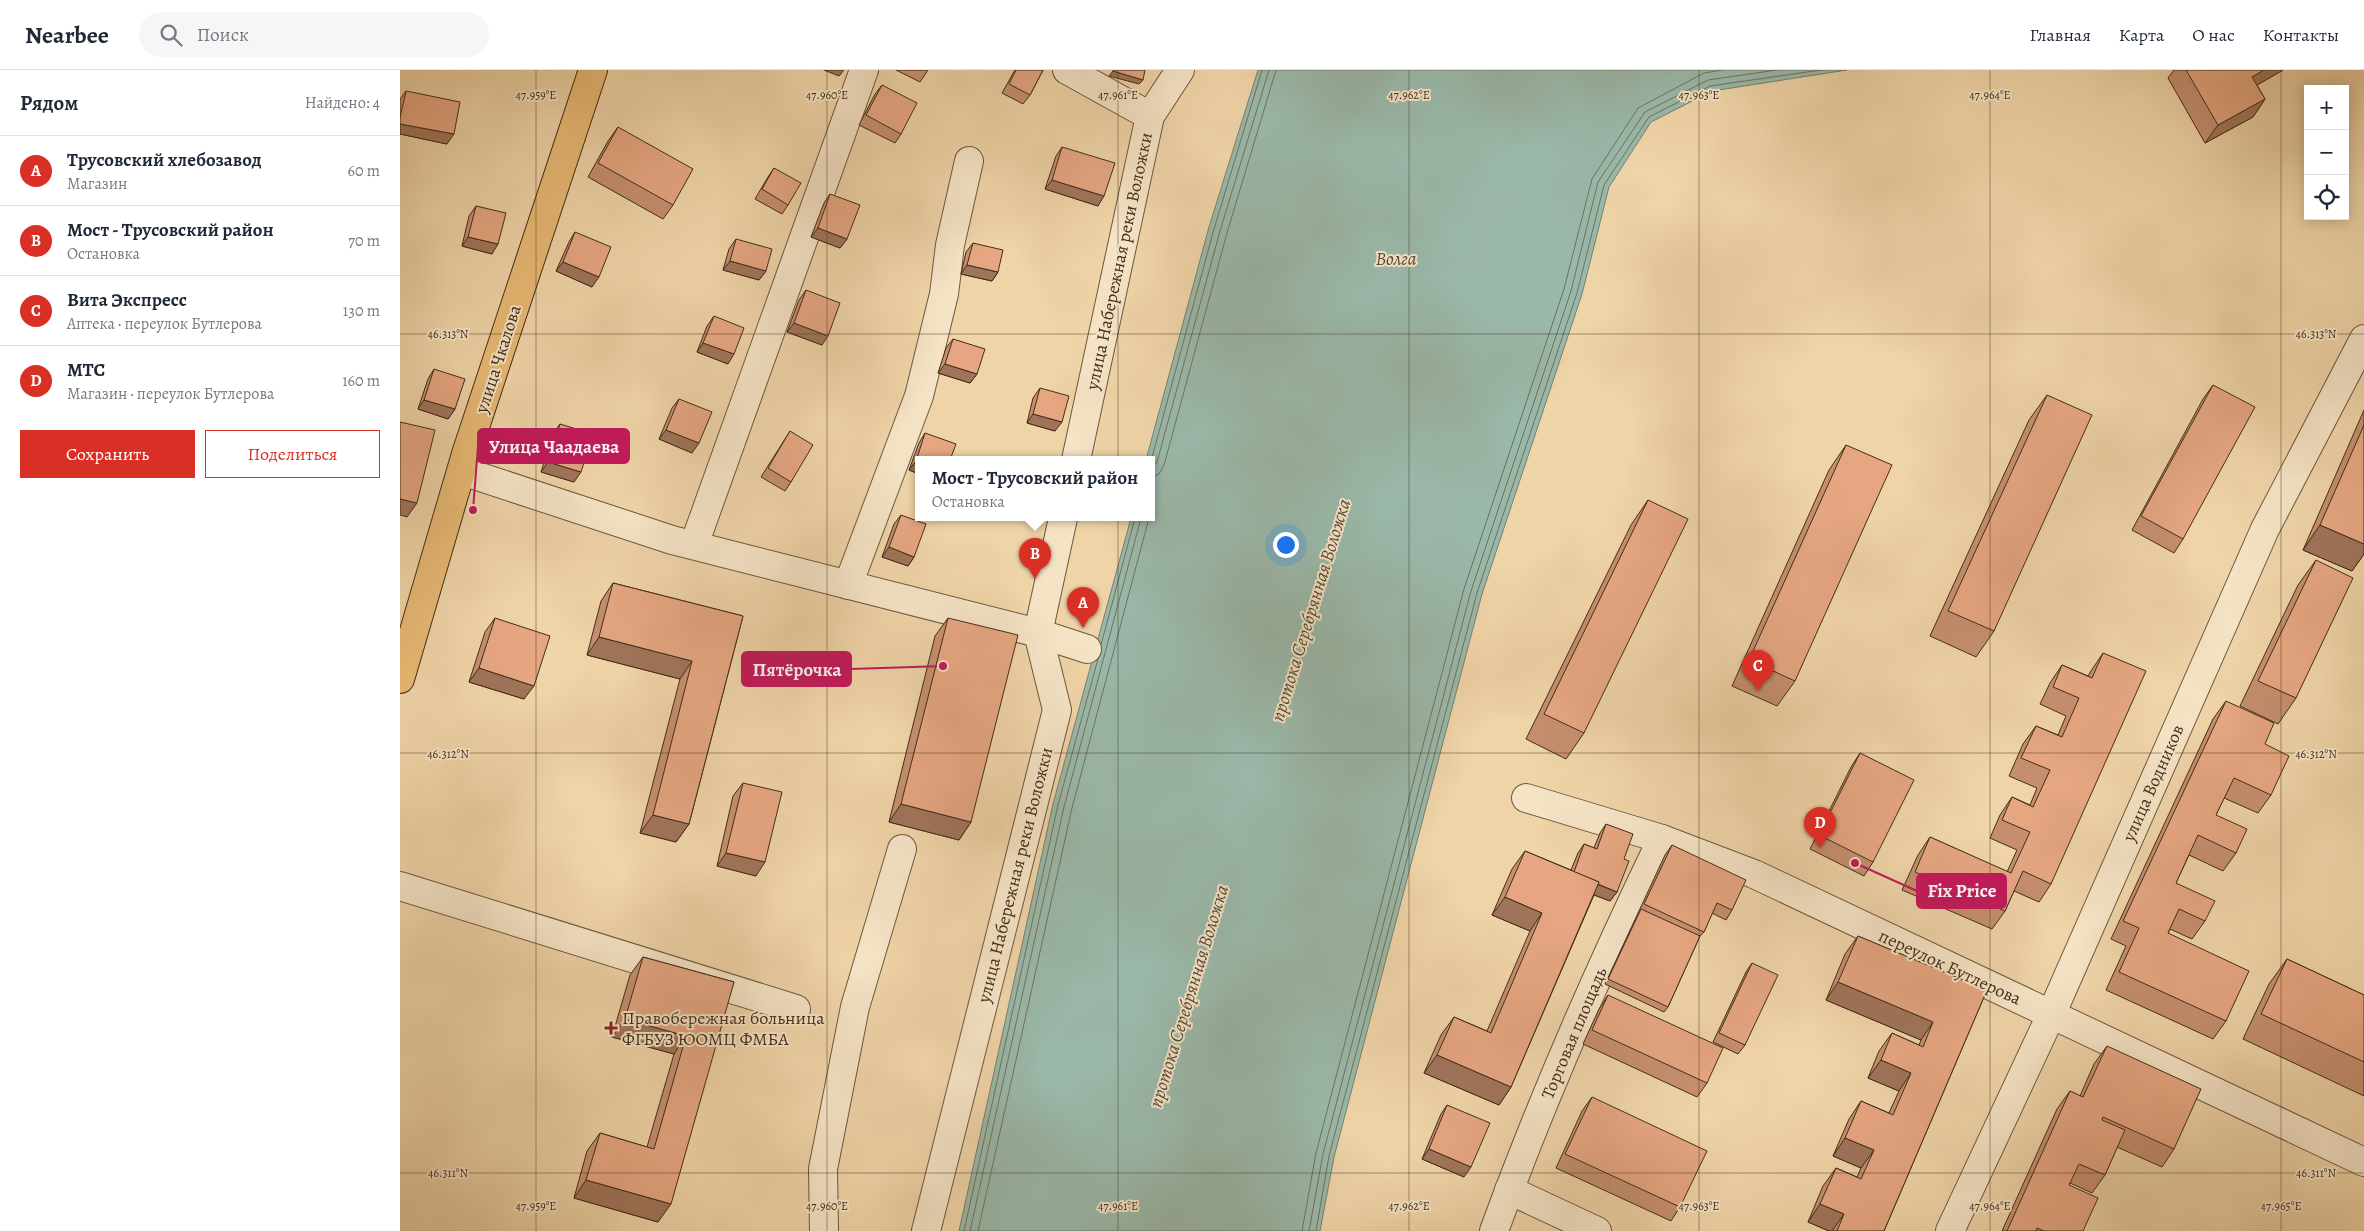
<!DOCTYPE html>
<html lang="ru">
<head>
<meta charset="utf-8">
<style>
  :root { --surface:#fff; --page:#f6f6f7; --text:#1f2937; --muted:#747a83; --line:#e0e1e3; --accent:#d93025 }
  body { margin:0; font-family:Alegreya,serif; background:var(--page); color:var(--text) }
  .controls { position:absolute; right:15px; top:15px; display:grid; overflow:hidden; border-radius:0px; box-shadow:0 2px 12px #0003 }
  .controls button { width:45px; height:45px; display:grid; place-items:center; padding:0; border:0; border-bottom:1px solid var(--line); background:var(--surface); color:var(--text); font:25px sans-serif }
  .you { position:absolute; left:885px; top:474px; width:18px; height:18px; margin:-12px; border:4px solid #fff; border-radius:50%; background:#1a73e8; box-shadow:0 0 0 8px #1a73e833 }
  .badge { display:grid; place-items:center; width:32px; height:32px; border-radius:50%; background:var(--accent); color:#fff; font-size:16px; font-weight:700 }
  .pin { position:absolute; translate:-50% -41px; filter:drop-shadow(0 1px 2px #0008) }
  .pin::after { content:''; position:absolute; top:26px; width:18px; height:15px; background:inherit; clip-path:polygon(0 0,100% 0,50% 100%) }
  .popup { position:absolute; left:515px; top:386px; width:240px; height:65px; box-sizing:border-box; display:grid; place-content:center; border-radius:0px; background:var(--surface); filter:drop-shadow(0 1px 4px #0005); font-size:16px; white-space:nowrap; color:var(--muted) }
  .popup b { font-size:19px; color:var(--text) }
  .popup::after { content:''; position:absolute; left:50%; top:100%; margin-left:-10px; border:10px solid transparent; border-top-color:var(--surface) }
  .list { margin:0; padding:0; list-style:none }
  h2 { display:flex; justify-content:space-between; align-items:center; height:65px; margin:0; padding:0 20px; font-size:21px }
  h2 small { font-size:16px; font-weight:400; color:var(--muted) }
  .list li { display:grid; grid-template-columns:32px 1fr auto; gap:15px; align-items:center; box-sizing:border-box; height:70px; padding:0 20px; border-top:1px solid var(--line) }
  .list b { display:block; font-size:19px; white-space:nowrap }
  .list p { margin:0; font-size:16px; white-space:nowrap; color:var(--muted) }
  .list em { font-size:16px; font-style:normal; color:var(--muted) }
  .actions { display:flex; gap:10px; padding:15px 20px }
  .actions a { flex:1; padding:11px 0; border:1px solid var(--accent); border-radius:0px; text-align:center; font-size:18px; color:var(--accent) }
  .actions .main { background:var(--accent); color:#fff }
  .icon { flex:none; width:28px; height:28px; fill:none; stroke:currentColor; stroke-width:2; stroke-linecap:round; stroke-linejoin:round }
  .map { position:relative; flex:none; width:1964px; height:1161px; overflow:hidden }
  header { display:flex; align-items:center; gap:30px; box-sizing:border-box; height:70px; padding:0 25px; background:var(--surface); border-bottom:1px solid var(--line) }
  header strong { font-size:24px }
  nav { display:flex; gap:28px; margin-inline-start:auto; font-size:18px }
  .search { width:350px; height:45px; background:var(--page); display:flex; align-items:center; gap:12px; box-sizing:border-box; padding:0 18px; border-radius:28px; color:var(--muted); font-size:19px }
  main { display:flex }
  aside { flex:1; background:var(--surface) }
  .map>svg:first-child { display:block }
  .water { fill:#9ab8a9; stroke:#77806f }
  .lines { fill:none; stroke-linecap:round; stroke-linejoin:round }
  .shore { stroke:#6e7261; stroke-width:1 }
  .street-casing { stroke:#6d573c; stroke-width:30 }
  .primary-casing { stroke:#422d19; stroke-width:30 }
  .street { stroke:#f5e3c6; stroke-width:28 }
  .primary { stroke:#e8ba74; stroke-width:28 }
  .wall { fill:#c58f6f; stroke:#422d19 }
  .shaded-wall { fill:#a0745a; stroke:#422d19 }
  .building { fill:#e5a681; stroke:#422d19 }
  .ticks { fill:none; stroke:#422d19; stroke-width:1; stroke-opacity:0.45 }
  .poi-dot { fill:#8f2418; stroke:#f5e3c6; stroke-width:2 }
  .labels { text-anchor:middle; stroke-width:4; stroke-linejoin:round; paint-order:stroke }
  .street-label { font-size:18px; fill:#422d19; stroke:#f5e3c6 }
  .poi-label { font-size:18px; fill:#422d19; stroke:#f5e3c6; text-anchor:start }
  .water-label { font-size:19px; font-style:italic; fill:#544936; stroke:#f5e3c6 }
  .ticks-label { font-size:12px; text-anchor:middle; fill:#422d19; stroke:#f5e3c6; stroke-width:4; stroke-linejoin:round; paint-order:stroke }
  .leader { fill:none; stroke:#c2185b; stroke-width:2 }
  .callout-dot { fill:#c2185b; stroke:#f5e3c6; stroke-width:2 }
  .callout { fill:#c2185b; stroke:#c2185b; stroke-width:2 }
  .callout-label { font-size:19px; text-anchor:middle; font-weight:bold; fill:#fff }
</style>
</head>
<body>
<header>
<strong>Nearbee</strong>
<div class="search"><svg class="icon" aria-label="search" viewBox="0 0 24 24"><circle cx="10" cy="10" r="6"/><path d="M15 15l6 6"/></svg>Поиск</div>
<nav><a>Главная</a><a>Карта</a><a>О нас</a><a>Контакты</a></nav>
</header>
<main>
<aside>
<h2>Рядом<small>Найдено: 4</small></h2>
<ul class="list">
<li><span class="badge">A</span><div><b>Трусовский хлебозавод</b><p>Магазин</p></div><em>60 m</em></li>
<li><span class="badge">B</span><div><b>Мост - Трусовский район</b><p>Остановка</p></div><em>70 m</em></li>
<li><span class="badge">C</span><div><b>Вита Экспресс</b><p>Аптека · переулок Бутлерова</p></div><em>130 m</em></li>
<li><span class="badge">D</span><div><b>МТС</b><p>Магазин · переулок Бутлерова</p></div><em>160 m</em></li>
</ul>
<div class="actions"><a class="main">Сохранить</a><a>Поделиться</a></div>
</aside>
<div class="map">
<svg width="1964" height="1161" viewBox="0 0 1964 1161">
  <rect width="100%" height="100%" fill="#efd4a7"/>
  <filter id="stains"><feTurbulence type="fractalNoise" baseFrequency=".004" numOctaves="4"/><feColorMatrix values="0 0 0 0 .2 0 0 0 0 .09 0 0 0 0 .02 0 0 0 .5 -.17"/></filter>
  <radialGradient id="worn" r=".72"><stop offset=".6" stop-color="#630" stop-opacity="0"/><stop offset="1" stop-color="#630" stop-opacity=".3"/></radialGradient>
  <polygon class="water" points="858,0 1447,0 1312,21 1251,52 1209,117 1182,224 1082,524 934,1087 920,1161 559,1161 653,734 731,448 751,448 751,390 746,390 809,157"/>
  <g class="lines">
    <g class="shore">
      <polyline points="751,391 814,159 862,0"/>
      <polyline points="751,400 757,392 820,161 869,0"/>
      <polyline points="751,408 759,404 764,395 827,163 876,0"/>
      <polyline points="701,575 735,448"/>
      <polyline points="564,1161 658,735 698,589"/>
      <polyline points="570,1161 664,737 741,448"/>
      <polyline points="578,1161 672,738 749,448"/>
      <polyline points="902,1161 916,1083 1064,519 1164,219 1192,109 1238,38 1304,3 1323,0"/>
      <polyline points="909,1161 923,1084 1071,521 1171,221 1198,112 1245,42 1308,10 1377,0"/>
      <polyline points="916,1161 929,1086 1077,523 1177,223 1204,115 1249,47 1310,16 1421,0"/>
    </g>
    <defs>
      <g id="street">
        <polyline points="667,0 750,46"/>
        <polyline points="676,390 750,46 780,0"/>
        <polyline points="62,401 272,470 638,563 687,579"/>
        <polyline points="294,475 464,0"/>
        <polyline points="448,515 519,326 544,224 550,175 569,91"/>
        <polyline points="1126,728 1262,769 1354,804 1964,1092"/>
        <polyline points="0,816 396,939"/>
        <polyline points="1109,1120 1197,1161"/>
        <polyline points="424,1161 423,1099 455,937 502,779"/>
        <polyline points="526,1161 657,640 638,563 663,448"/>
        <path d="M1094,1161C1143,1027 1200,897 1262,769"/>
        <polyline points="1550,1161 1651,945 1865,459 1964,269"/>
      </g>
      <polyline id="primary" points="0,609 66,384 193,0"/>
    </defs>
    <use href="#street" class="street-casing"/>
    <use href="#primary" class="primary-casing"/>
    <use href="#street" class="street"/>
    <use href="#primary" class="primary"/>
  </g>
  <g class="wall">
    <polygon points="496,0 528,0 520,12"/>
    <polygon points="615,0 643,0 630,25 623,34 602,23"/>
    <polygon points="1774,0 1883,0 1857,15 1865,29 1853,47 1805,73 1768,8"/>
    <polygon points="482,15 501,64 495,73 459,55 475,24"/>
    <polygon points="6,21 47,74 0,64 0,29"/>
    <polygon points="218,57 273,135 263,149 188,107 208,71"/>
    <polygon points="662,77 698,136 645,119 656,86"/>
    <polygon points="374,98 388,135 382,144 355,129 368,107"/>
    <polygon points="430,124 447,169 440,178 411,167 424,133"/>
    <polygon points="76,136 92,184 62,176 69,146"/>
    <polygon points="175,162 192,217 156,201 169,172"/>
    <polygon points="336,169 366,201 359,210 323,200 329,179"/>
    <polygon points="573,173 598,202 592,211 561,204 566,182"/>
    <polygon points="406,220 422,275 387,262 399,230"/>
    <polygon points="314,246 328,294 297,282 307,256"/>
    <polygon points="553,269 577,304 570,313 538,303 546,278"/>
    <polygon points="34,299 55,339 48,349 18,339 28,309"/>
    <polygon points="1813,315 1783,469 1774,483 1732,460 1803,329"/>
    <polygon points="640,318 655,361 627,353 633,328"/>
    <polygon points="1647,325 1594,561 1576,587 1530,566 1629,350"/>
    <polygon points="279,329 292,383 259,369 272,338"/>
    <polygon points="1964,340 1964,484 1952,501 1903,480"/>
    <polygon points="160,354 174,412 141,402 153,363"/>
    <polygon points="390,361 391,412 385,421 361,407"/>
    <polygon points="525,363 519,390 519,404 509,400 519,373"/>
    <polygon points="1446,375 1395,611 1377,636 1332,616 1429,400"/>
    <polygon points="1248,430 1184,663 1166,689 1126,669 1231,455"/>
    <polygon points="501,445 514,487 508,496 482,487 494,454"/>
    <polygon points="1916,490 1896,628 1878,654 1840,636 1898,515"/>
    <polygon points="213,513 343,546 289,754 276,772 240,763 280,609 187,585 201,531"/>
    <polygon points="95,548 124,629 69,612 85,562"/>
    <polygon points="548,548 571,752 559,770 489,752 535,566"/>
    <polygon points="1703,583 1651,814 1639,832 1614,821 1605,841 1592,859 1502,820 1518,785 1530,767 1607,802 1617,780 1590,768 1600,745 1612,727 1630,735 1637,718 1609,706 1623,674 1636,656 1658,665 1666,646 1640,634 1650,613 1662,595 1688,606 1691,601"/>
    <polygon points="1826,631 1871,725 1858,743 1824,728 1816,745 1836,783 1823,801 1789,785 1776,813 1805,851 1792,869 1770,859 1768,863 1826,951 1813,969 1706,920 1726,876 1711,869 1813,649"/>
    <polygon points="1460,683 1473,792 1464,806 1410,779 1451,697"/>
    <polygon points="343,713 356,806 317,796 333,726"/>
    <polygon points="1206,754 1224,789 1217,822 1210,831 1194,825 1111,1017 1099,1035 1024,1003 1041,965 1054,947 1087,961 1130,861 1092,845 1112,799 1125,781 1171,800 1178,783 1184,774 1194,778 1200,763"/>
    <polygon points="1272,775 1332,840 1326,850 1312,843 1304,862 1300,866 1268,937 1264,942 1205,914 1265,785"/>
    <polygon points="1458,866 1587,920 1484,1161 1429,1161 1408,1152 1423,1116 1436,1098 1457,1107 1461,1098 1433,1086 1449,1049 1461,1031 1489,1043 1499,1021 1468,1008 1479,981 1492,963 1519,975 1521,970 1426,930 1445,884"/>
    <polygon points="243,887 334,912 258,1152 174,1128 187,1081 200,1063 247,1077 274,984 212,967 230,905"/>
    <polygon points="1887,889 1964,925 1964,1026 1843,969 1869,914"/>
    <polygon points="1352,893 1345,975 1338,984 1313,972 1346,902"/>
    <polygon points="1208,925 1307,1013 1297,1027 1183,974 1199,939"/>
    <polygon points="1707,976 1774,1079 1762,1097 1717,1077 1705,1105 1692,1123 1670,1113 1669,1115 1683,1161 1602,1161 1657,1039 1670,1021 1680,1026 1694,994"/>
    <polygon points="1192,1027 1280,1137 1271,1151 1156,1098 1182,1041"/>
    <polygon points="1047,1035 1064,1107 1022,1089 1041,1044"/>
  </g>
  <g class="shaded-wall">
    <polygon points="424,0 444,0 439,6"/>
    <polygon points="1864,0 1883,0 1840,25 1852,7"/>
    <polygon points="713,1 743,10 739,14 709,6"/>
    <polygon points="1865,29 1853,47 1805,73 1818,55"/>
    <polygon points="0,54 54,64 47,74 0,64"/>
    <polygon points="652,110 704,126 698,136 645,119"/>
    <polygon points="418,158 447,169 440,178 411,167"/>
    <polygon points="68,167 98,174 92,184 62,176"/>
    <polygon points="330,191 366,201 359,210 323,200"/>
    <polygon points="163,192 199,207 192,217 156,201"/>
    <polygon points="567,195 598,202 592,211 561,204"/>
    <polygon points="394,253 428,266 422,275 387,262"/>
    <polygon points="303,273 334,284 328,294 297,282"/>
    <polygon points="545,294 577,304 570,313 538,303"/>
    <polygon points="24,330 55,339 48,349 18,339"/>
    <polygon points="633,344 662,352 655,361 627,353"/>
    <polygon points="266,360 299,373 292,383 259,369"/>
    <polygon points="516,391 519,392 519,404 509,400"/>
    <polygon points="148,392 181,402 174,412 141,402"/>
    <polygon points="0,429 17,433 7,447 0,445"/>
    <polygon points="1920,455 1964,474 1964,484 1952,501 1903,480"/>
    <polygon points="489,477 514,487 508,496 482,487"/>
    <polygon points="199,567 292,591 280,609 187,585"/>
    <polygon points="79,598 134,616 124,629 69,612"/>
    <polygon points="501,734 571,752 559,770 489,752"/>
    <polygon points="253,745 289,754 276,772 240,763"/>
    <polygon points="326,783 365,792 356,806 317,796"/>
    <polygon points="1173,805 1217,822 1210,831 1166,814"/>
    <polygon points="1105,827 1142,843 1130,861 1092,845"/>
    <polygon points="1438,912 1533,952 1521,970 1426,930"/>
    <polygon points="225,949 286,966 274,984 212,967"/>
    <polygon points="1037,985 1111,1017 1099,1035 1024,1003"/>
    <polygon points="1481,990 1511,1003 1499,1021 1468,1008"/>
    <polygon points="1445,1068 1474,1080 1461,1098 1433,1086"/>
    <polygon points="1029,1079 1071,1097 1064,1107 1022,1089"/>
    <polygon points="186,1110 271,1134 258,1152 174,1128"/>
    <polygon points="1420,1134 1444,1144 1432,1161 1429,1161 1408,1152"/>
  </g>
  <g class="building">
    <polygon points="616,0 643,0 630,25 609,14"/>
    <polygon points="713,0 745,0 743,10 713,1"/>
    <polygon points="1786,0 1864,0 1852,7 1865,29 1818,55"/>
    <polygon points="482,15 517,33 501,64 466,45"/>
    <polygon points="6,21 60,32 54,64 0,54 0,48"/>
    <polygon points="218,57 293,99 273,135 198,93"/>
    <polygon points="662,77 715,93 704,126 652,110"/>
    <polygon points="374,98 401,113 388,135 362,119"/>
    <polygon points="430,124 460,135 447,169 418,158"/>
    <polygon points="76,136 106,143 98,174 68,167"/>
    <polygon points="175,162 211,177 199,207 163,192"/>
    <polygon points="336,169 372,179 366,201 330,191"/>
    <polygon points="573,173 603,180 598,202 567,195"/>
    <polygon points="406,220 440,233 428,266 394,253"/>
    <polygon points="314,246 344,258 334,284 303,273"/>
    <polygon points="553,269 585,279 577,304 545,294"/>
    <polygon points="34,299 65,309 55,339 24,330"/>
    <polygon points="1813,315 1855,337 1783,469 1741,446"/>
    <polygon points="640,318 669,326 662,352 633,344"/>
    <polygon points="1647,325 1692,345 1594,561 1548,541"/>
    <polygon points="279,329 312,342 299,373 266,360"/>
    <polygon points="0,352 35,360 17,433 0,429"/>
    <polygon points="160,354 193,364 181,402 148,392"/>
    <polygon points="1964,355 1964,474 1920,455"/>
    <polygon points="390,361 413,375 391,412 368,398"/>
    <polygon points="525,363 556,374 550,390 519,390 519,392 516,391"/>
    <polygon points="1446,375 1492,395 1395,611 1349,590"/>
    <polygon points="1248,430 1288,449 1184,663 1144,644"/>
    <polygon points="501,445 526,454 514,487 489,477"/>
    <polygon points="1916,490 1953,508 1896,628 1858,611"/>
    <polygon points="213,513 343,546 289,754 253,745 292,591 199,567"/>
    <polygon points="95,548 150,566 134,616 79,598"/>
    <polygon points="548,548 618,565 571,752 501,734"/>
    <polygon points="1703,583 1746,601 1651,814 1623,801 1605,841 1515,802 1530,767 1611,803 1630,762 1602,750 1612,727 1633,737 1650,700 1621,688 1636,656 1662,667 1679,628 1653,617 1662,595 1692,608"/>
    <polygon points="1826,631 1874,653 1865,674 1889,686 1871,725 1834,708 1816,745 1847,759 1836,783 1798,765 1776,813 1815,831 1805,851 1779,839 1768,863 1849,901 1826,951 1719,902 1739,858 1723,851"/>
    <polygon points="1460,683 1514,710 1473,792 1419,765"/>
    <polygon points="343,713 382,722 365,792 326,783"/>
    <polygon points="1206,754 1233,764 1224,789 1229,791 1217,822 1198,814 1199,812 1174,802 1184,774 1197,779"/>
    <polygon points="1272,775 1346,810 1332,840 1317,833 1304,862 1244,834"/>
    <polygon points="1125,781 1199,812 1111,1017 1037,985 1054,947 1091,963 1142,843 1105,827"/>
    <polygon points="1241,839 1300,866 1268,937 1208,909"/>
    <polygon points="1458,866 1587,920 1484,1161 1437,1161 1444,1144 1420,1134 1436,1098 1461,1109 1474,1080 1445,1068 1461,1031 1493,1045 1511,1003 1481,990 1492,963 1523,977 1533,952 1438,912"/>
    <polygon points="243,887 334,912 271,1134 186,1110 200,1063 254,1079 286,966 225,949"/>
    <polygon points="1887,889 1964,925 1964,992 1861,944"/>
    <polygon points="1352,893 1378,905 1345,975 1319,963"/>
    <polygon points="1208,925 1323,978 1307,1013 1192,960"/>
    <polygon points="1707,976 1801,1019 1774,1079 1703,1047 1702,1050 1725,1060 1705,1105 1679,1094 1669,1115 1698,1128 1683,1161 1644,1161 1637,1158 1636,1161 1607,1161 1670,1021 1683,1027"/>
    <polygon points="1192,1027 1307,1081 1280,1137 1165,1084"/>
    <polygon points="1047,1035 1090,1053 1071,1097 1029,1079"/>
  </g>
  <path class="ticks" d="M136,0V1161M427,0V1161M718,0V1161M1009,0V1161M1299,0V1161M1590,0V1161M1881,0V1161M0,264H1964M0,683H1964M0,1103H1964"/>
  <path class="poi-dot" d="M208.5 950.5h5v5h5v5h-5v5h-5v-5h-5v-5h5z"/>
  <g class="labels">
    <g class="street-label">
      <text transform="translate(719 191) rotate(-78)" y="6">улица Набережная реки Воложки</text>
      <text transform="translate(98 289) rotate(-72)" y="6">улица Чкалова</text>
      <text transform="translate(1753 713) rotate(-66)" y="6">улица Водников</text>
      <text transform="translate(615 805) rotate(-76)" y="6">улица Набережная реки Воложки</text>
      <text transform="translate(1550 897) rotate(25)" y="6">переулок Бутлерова</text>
      <text transform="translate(1174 963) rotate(-67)" y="6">Торговая площадь</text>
    </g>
    <g class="poi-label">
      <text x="222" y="954">Правобережная больница<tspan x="222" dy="21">ФГБУЗ ЮОМЦ ФМБА</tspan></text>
    </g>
    <g class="water-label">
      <text x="996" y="195">Волга</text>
      <text transform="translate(910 540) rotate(-73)" y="7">протока Серебрянная Воложка</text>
      <text transform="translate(788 926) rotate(-73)" y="7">протока Серебрянная Воложка</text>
    </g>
  </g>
  <g class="ticks-label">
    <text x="136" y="29">47.959°E</text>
    <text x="427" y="29">47.960°E</text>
    <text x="718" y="29">47.961°E</text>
    <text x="1009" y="29">47.962°E</text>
    <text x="1299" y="29">47.963°E</text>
    <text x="1590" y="29">47.964°E</text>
    <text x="48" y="268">46.313°N</text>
    <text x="1916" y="268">46.313°N</text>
    <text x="48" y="688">46.312°N</text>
    <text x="1916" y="688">46.312°N</text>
    <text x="48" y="1107">46.311°N</text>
    <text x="1916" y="1107">46.311°N</text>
    <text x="136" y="1140">47.959°E</text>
    <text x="427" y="1140">47.960°E</text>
    <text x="718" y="1140">47.961°E</text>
    <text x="1009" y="1140">47.962°E</text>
    <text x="1299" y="1140">47.963°E</text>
    <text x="1590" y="1140">47.964°E</text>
    <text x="1881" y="1140">47.965°E</text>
  </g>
  <path class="leader" d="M73 440L78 376M543 596L451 599M1455 793L1517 821"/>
  <g class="callout-dot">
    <circle cx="73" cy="440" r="5"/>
    <circle cx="543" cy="596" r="5"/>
    <circle cx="1455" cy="793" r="5"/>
  </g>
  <g class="callout">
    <rect x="78" y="359" width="151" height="34" rx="5"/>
    <rect x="342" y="582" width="109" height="34" rx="5"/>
    <rect x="1517" y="804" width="89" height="34" rx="5"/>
  </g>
  <g class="callout-label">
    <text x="154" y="383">Улица Чаадаева</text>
    <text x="397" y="606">Пятёрочка</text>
    <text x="1562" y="827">Fix Price</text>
  </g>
  <rect width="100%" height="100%" filter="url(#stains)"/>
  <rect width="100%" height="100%" fill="url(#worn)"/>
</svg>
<div class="controls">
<button>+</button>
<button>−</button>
<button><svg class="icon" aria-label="locate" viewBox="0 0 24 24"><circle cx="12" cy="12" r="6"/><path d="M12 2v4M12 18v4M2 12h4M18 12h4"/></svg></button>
</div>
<div class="you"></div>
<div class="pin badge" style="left:683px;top:558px">A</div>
<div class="pin badge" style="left:635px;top:509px">B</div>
<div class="popup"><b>Мост - Трусовский район</b>Остановка</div>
<div class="pin badge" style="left:1358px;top:621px">C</div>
<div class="pin badge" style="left:1420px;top:778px">D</div>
</div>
</main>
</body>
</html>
